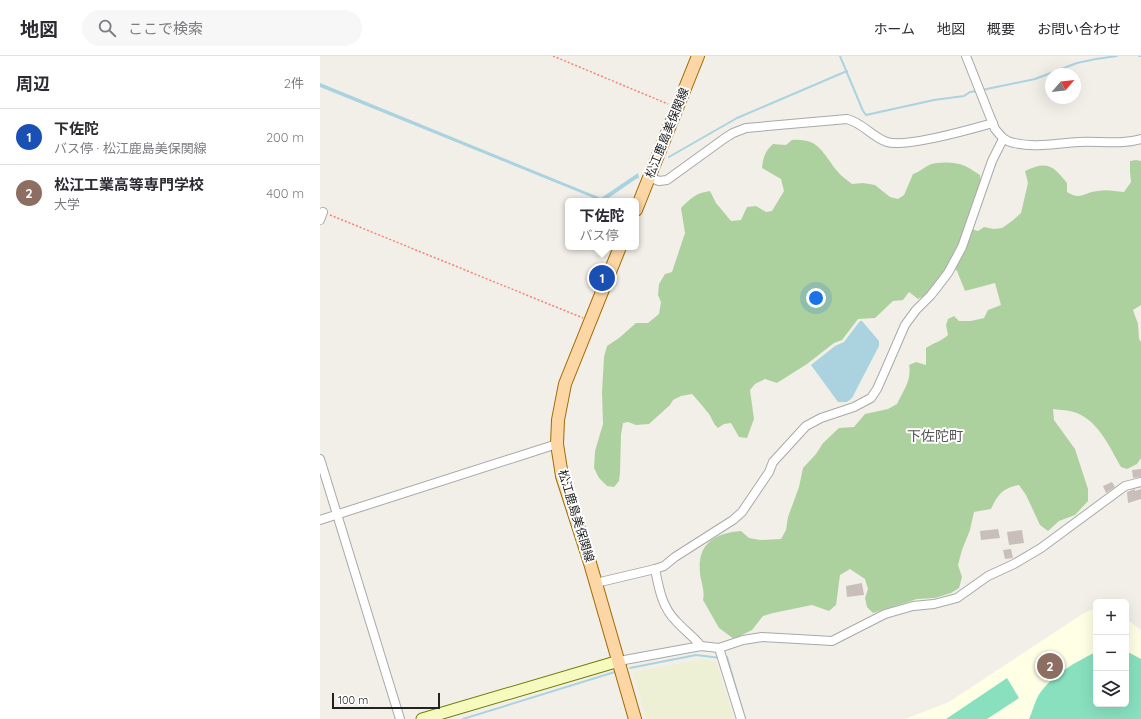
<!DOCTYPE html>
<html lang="ja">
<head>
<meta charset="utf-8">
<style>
  :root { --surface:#fff; --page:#f7f7f7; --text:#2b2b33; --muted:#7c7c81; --line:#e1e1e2; --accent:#d40000 }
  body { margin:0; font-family:Quicksand,"Noto Sans JP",sans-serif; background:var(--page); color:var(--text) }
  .controls { position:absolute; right:12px; bottom:12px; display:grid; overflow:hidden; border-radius:6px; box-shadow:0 4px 16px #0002 }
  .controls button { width:36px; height:36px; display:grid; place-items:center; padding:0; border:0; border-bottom:1px solid var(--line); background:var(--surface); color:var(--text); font:20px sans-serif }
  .compass { position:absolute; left:725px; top:12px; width:36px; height:36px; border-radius:50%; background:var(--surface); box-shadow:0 4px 16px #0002; rotate:62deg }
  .scale { position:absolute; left:12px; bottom:10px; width:108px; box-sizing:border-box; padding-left:4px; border:2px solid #222; border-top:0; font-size:11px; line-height:14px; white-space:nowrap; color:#222; -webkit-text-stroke:3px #fff; paint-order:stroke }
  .you { position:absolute; left:496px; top:242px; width:14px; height:14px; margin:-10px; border:3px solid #fff; border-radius:50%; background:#1a73e8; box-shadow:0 0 0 6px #1a73e833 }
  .badge { display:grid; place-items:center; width:26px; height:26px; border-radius:50%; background:var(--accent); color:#fff; font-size:13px; font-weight:700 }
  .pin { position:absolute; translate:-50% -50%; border:2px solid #fff; box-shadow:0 1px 4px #0006 }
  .popup { position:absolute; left:245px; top:142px; width:74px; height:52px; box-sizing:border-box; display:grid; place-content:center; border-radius:6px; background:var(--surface); filter:drop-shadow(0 1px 3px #0005); font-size:13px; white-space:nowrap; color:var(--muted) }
  .popup b { font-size:15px; color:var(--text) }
  .popup::after { content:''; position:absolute; left:50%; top:100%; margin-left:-8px; border:8px solid transparent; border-top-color:var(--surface) }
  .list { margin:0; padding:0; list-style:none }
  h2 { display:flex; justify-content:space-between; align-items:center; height:52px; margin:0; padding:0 16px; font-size:17px }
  h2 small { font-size:13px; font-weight:400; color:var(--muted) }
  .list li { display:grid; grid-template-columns:26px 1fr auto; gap:12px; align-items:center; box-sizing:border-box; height:56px; padding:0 16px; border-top:1px solid var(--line) }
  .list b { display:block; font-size:15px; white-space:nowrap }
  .list p { margin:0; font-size:13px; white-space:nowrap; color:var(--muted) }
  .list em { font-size:13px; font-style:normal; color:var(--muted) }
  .icon { flex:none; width:22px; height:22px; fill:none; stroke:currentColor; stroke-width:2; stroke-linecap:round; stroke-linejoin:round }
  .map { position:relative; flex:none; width:821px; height:663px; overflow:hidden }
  header { display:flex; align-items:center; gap:24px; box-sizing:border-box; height:56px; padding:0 20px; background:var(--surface); border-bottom:1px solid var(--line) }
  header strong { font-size:19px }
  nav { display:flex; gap:22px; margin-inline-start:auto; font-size:14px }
  .search { width:280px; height:36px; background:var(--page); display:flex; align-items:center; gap:10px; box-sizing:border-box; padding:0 14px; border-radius:22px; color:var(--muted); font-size:15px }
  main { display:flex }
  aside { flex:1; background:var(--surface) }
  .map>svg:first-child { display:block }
  .education { fill:#ffffe5 }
  .farmland { fill:#eef0d5 }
  .forest { fill:#add19e }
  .pitch { fill:#88e0be }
  .water { fill:#aad3df }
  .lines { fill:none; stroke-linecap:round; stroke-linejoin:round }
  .stream { stroke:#aad3df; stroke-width:2 }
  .building { fill:#c7bfb8 }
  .street-casing { stroke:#a9a9a9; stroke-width:10 }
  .secondary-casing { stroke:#707d05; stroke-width:13 }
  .primary-casing { stroke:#a06b00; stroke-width:14 }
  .path { stroke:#fa8072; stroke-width:1.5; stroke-dasharray:2 2; stroke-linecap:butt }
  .street { stroke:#fff; stroke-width:8 }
  .secondary { stroke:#f7fabf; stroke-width:11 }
  .primary { stroke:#fcd6a4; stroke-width:12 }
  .labels { text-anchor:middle; stroke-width:4; stroke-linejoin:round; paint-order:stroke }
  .street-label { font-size:12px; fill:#222; stroke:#fff }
  .quarter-label { font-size:14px; fill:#555; stroke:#fff }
</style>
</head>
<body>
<header>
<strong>地図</strong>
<div class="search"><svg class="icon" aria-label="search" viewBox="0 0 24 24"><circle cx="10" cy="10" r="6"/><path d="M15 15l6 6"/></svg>ここで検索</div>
<nav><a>ホーム</a><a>地図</a><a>概要</a><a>お問い合わせ</a></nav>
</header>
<main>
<aside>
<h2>周辺<small>2件</small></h2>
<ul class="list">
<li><span class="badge" style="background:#1a4fb4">1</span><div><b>下佐陀</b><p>バス停 · 松江鹿島美保関線</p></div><em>200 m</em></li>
<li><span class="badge" style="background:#8d6e63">2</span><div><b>松江工業高等専門学校</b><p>大学</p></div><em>400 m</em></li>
</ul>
</aside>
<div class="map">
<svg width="821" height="663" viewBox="0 0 821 663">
  <rect width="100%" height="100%" fill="#f2efe9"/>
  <polygon class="education" points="776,552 776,648 806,648 806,563 821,574 821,663 585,663 629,646 764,557"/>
  <polygon class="farmland" points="384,603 396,606 414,663 326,663 313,616"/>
  <path class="forest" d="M472,84C500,82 502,97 518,116C521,120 527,124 532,128L543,127L555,129L570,141L578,143L584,139L593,118C599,116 603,112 609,109C620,105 639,106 649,112C653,114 656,117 660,119L661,128L648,172L658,175L664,171L674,173L682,172L692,165L701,157L708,127L705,115C728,104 733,110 747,127V136C761,145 764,136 778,135C786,133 795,135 804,136L811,126L810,116V105L816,104L821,105V249L813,254L818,268L819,283L821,286V402L817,408L807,413L801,411C790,392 779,366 757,357C749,354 741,354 733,353L734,364L755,393L768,433V445L755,459L739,465L728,475L720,469L706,439L699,429C683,432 678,438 671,453L654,456L650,474L642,494L638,509L642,521L639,532L631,537L615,542L597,543L553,557L547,551L545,542L548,533L545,523L530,513L520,519L516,549L509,555L492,549L453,557L443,560L432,574L414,583L399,572L383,544C385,534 381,527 380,517C377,488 394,477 421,475L429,482L440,484L461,483L466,474L468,461L479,431L483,412L496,398L503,387L519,372L534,371L545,358L568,353L577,348C583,335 592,324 589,309L596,306L606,309V292C613,287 622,285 628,279L626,269L628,263L634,260L639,265H651L664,262L668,254L681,249L675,227L645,235L637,215L629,207L624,214L619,224L606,239L598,243L589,236L583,244L573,245L555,262L538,263L522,284L514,287L487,308L457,327L445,323L435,328L430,334L434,363L427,382L419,381L411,367L404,368L398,372C392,366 393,364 389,358C384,352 377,343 372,338L361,340L353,344L350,349L329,368L316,369L308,366L303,367L301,379L300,417L299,425L294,431L287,430L279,422L274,412L275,395L283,368L282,336L284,301L287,290L299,282L316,267H328L339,258L341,246L338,239L339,228L345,218L352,216L365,177L361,152C371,142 376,137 390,135L396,147L411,165L421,164L427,151L436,150L446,156L452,155L464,135L461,123L442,112C443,102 445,95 453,88L466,89Z"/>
  <g class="pitch">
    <path d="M806,595L821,603V663H709C713,655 715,644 720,637C733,618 756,606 776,596V648H806Z"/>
    <polygon points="687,622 699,642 667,663 626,663"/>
  </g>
  <g class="water">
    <polygon points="0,27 281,142 318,117 319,122 316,123 287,143 281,145 0,31"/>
    <polygon points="540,265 542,265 559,285 559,290 532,342 527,346 518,346 491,309 515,290 524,286"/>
  </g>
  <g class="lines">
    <g class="stream">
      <polyline points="520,0 543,55 546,59 614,44 644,40 650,36 657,35"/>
      <polyline points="819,0 821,0"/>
      <polyline points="662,34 715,23 757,7 776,3 797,0"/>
      <polyline points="349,101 417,62 527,15"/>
      <polyline points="405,601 407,601 425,663"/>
      <polyline points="310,612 376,599 401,602"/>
      <polyline points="143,663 298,615"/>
    </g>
  </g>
  <g class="building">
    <polygon points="821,413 821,421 813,422 812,414"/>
    <polygon points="792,426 795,431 786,437 783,430"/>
    <polygon points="815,433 815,435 821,433 821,443 808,447 807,436"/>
    <polygon points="678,473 680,482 661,484 660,475"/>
    <polygon points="702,474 704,487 689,489 687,476"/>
    <polygon points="691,493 693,502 685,503 683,494"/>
    <polygon points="542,527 544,539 527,541 526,530"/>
  </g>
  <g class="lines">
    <defs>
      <g id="street">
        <path d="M646,0L675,73C681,80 684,85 694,87C715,92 738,87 759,86C780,85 801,89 821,83"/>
        <path d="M329,121L339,125L347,124L405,82L413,77L426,72L527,63C543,67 552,81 567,86C585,92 652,73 673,67"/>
        <polyline points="0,164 3,156"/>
        <polyline points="0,403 80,663"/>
        <polyline points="0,464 237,388"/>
        <path d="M335,513C339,533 342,551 356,565C364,574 374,581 381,590"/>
        <polyline points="276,527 335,513 344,510 355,501 413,464 422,456 449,416 453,406 486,370 501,362 534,351 551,342 557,333 565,315 585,269 596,254 611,239 628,217 642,191 672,105 683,83"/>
        <polyline points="399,592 421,663"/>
        <polyline points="299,605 381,590 399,592 423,584 442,581 512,585 565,558 593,550 614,548 637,542 668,520 694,508 721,492 805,430 821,426"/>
      </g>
      <polyline id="secondary" points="102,663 299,605"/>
      <g id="primary">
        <polyline points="316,154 378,0"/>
        <polyline points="300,191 245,328 238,364 237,388 242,420 270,507 315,663"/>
      </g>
    </defs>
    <use href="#street" class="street-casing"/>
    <use href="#secondary" class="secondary-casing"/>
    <use href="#primary" class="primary-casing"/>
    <g class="path">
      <polyline points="233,0 348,48"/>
      <polyline points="10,159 263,262"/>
    </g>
    <use href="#street" class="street"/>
    <use href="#secondary" class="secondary"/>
    <use href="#primary" class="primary"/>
  </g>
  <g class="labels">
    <g class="street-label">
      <text transform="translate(347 77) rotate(-68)" y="4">松江鹿島美保関線</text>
      <text transform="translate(256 460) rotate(73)" y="4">松江鹿島美保関線</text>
    </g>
    <g class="quarter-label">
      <text x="615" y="385">下佐陀町</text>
    </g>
  </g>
</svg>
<div class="controls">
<button>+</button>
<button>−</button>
<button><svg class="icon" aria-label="layers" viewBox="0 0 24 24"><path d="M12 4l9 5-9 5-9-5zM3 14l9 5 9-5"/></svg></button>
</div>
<svg class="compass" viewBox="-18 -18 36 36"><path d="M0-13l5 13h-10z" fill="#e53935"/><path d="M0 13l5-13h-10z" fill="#7c7c81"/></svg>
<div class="scale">100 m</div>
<div class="you"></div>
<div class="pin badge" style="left:282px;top:222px;background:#1a4fb4">1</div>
<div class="popup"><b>下佐陀</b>バス停</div>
<div class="pin badge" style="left:730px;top:610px;background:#8d6e63">2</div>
</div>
</main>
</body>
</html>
